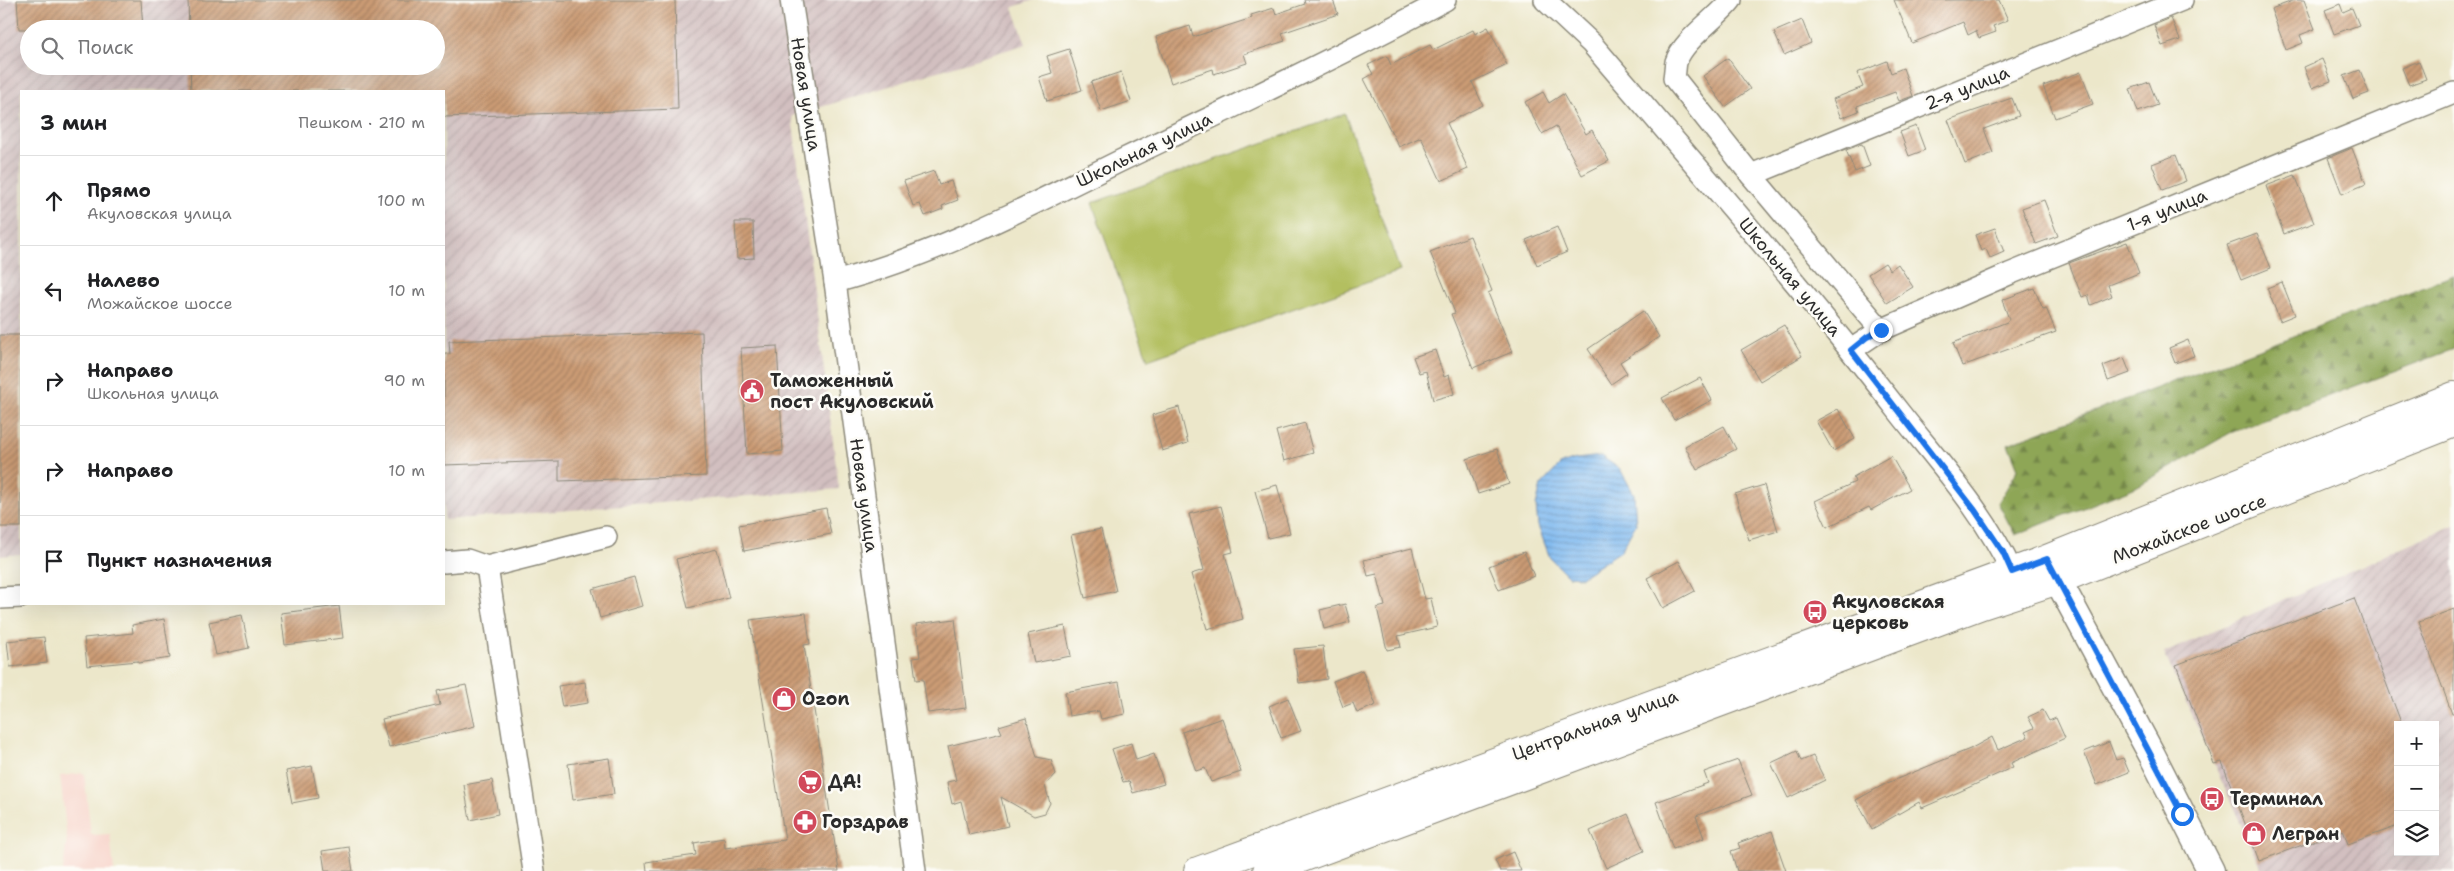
<!DOCTYPE html>
<html lang="ru">
<head>
<meta charset="utf-8">
<style>
  :root { --surface:#fff; --page:#f2f2f2; --text:#202124; --muted:#757577; --line:#e0e0e0 }
  body { margin:0; font-family:"Shantell Sans",sans-serif; background:var(--page); color:var(--text) }
  .controls { position:absolute; right:15px; bottom:15px; display:grid; overflow:hidden; border-radius:0px; box-shadow:0 5px 20px #0002 }
  .controls button { width:45px; height:45px; display:grid; place-items:center; padding:0; border:0; border-bottom:1px solid var(--line); background:var(--surface); color:var(--text); font:25px sans-serif }
  .stop { position:absolute; width:15px; height:15px; margin:-11px; border:4px solid #1a73e8; border-radius:50%; background:#fff }
  .stop.end { background:#1a73e8; border-color:#fff; box-shadow:0 1px 5px #0008 }
  .list { margin:0; padding:0; list-style:none }
  h2 { display:flex; justify-content:space-between; align-items:center; height:65px; margin:0; padding:0 20px; font-size:21px }
  h2 small { font-size:16px; font-weight:400; color:var(--muted) }
  .list li { display:grid; grid-template-columns:32px 1fr auto; gap:15px; align-items:center; box-sizing:border-box; height:90px; padding:0 20px; border-top:1px solid var(--line) }
  .list b { display:block; font-size:19px; white-space:nowrap }
  .list p { margin:0; font-size:16px; white-space:nowrap; color:var(--muted) }
  .list em { font-size:16px; font-style:normal; color:var(--muted) }
  .icon { flex:none; width:28px; height:28px; fill:none; stroke:currentColor; stroke-width:2; stroke-linecap:round; stroke-linejoin:round }
  .map { position:relative; flex:none; width:2454px; height:871px; overflow:hidden }
  .search { position:absolute; background:var(--surface); box-shadow:0 5px 20px #0002; left:20px; top:20px; width:425px; height:55px; display:flex; align-items:center; gap:12px; box-sizing:border-box; padding:0 18px; border-radius:28px; color:var(--muted); font-size:19px }
  .panel { position:absolute; background:var(--surface); box-shadow:0 5px 20px #0002; left:20px; top:90px; width:425px; height:515px; border-radius:0px }
  .map>svg:first-child { display:block }
  .built { fill:#f7d1c7 }
  .industrial { fill:url(#industrial-furrows); fill-rule:evenodd }
  .grass { fill:#b3bf61; stroke:#6f7546 }
  .forest { fill:url(#forest-firs); stroke:#5c6841 }
  .water { fill:url(#water-rules); stroke:#54728d }
  .building { fill:url(#building-hatch) }
  .lines { fill:none; stroke-linecap:round; stroke-linejoin:round }
  .minor-casing { stroke:#8c897a; stroke-width:24 }
  .tertiary-casing { stroke:#8c897a; stroke-width:29 }
  .primary-casing { stroke:#8c897a; stroke-width:30 }
  .minor { stroke:#fff; stroke-width:21 }
  .tertiary { stroke:#fff; stroke-width:26 }
  .primary { stroke:#fff; stroke-width:28 }
  .route { stroke:#1a73e8; stroke-width:6 }
  .labels { text-anchor:middle; stroke-width:5; stroke-linejoin:round; paint-order:stroke }
  .street-label { font-size:18px; fill:#2b2b2b; stroke:#fdfcf7 }
  .poi-label { font-size:18px; font-weight:bold; fill:#2b2b2b; stroke:#fdfcf7; text-anchor:start }
</style>
</head>
<body>
<div class="map">
<svg width="2454" height="871" viewBox="0 0 2454 871">
  <defs>
    <pattern id="industrial-furrows" width="10" height="10" patternUnits="userSpaceOnUse" patternTransform="scale(1.25)"><rect width="10" height="10" fill="#d2bfc0"/><path d="M-1 1l2-2M0 10L10 0M9 11l2-2" fill="none" stroke="#b4a4a5"/></pattern>
    <pattern id="forest-firs" width="22" height="20" patternUnits="userSpaceOnUse" patternTransform="scale(1.25)"><rect width="22" height="20" fill="#8ea657"/><path d="M5 1l3.5 6h-7zM16 11l3.5 6h-7z" fill="#748748"/></pattern>
    <pattern id="water-rules" width="6" height="5" patternUnits="userSpaceOnUse" patternTransform="scale(1.25)"><rect width="6" height="5" fill="#7db8ef"/><path d="M0 2.5h6" fill="none" stroke="#6796c2"/></pattern>
    <pattern id="building-hatch" width="6" height="6" patternUnits="userSpaceOnUse" patternTransform="scale(1.25)"><rect width="6" height="6" fill="#cb9b75"/><path d="M-1 1l2-2M0 6l6-6M5 7l2-2" fill="none" stroke="#a57f60"/></pattern>
  </defs>
  <rect width="100%" height="100%" fill="#fdfcf7"/>
  <filter id="ink" filterUnits="userSpaceOnUse"><feTurbulence type="fractalNoise" baseFrequency=".02" numOctaves="2"/><feDisplacementMap in="SourceGraphic" scale="10" xChannelSelector="R" yChannelSelector="G"/><feConvolveMatrix kernelMatrix="1 2 1 2 8 2 1 2 1" color-interpolation-filters="sRGB"/></filter>
  <filter id="wash" filterUnits="userSpaceOnUse"><feTurbulence type="fractalNoise" baseFrequency=".0096" numOctaves="4" result="noise"/><feDisplacementMap in="SourceGraphic" scale="20" xChannelSelector="R" yChannelSelector="G"/><feGaussianBlur stdDeviation="1.12" result="paint"/><feColorMatrix in="noise" values="0 0 0 0 0 0 0 0 0 0 0 0 0 0 0 0 0 1.4 0 .05"/><feComposite in="paint" operator="in"/></filter>
  <g filter="url(#wash)">
    <rect width="100%" height="100%" fill="#ece7ca"/>
    <polygon class="built" points="84,773 91,835 110,834 114,871 63,871 67,838 60,776"/>
    <g class="industrial">
      <path d="M0,0H1034L1013,7L1026,44L792,116L839,489L444,520V91H21V554L0,556ZM29,29H436V66H29Z"/>
      <path d="M2454,525V871H2262L2164,653ZM2398,725H2435V852H2398Z"/>
    </g>
    <polygon class="grass" points="1345,114 1400,271 1148,360 1092,203"/>
    <polygon class="forest" points="2454,275 2454,349 2230,433 2136,487 2015,535 1998,503 2018,469 2008,444"/>
    <polygon class="water" points="1601,456 1620,469 1634,494 1636,524 1621,551 1581,577 1568,576 1550,558 1538,526 1536,506 1541,485 1561,464 1576,459"/>
    <g id="blocks">
      <g class="building">
        <polygon points="17,0 141,0 143,29 19,29"/>
        <polygon points="188,0 675,0 678,109 444,117 444,91 191,91 190,66 436,66 436,29 189,29"/>
        <polygon points="1304,0 1333,0 1338,14 1282,33 1285,41 1244,54 1247,63 1214,74 1213,69 1171,83 1156,37 1190,26 1193,37 1252,18 1251,15 1274,8 1276,14 1305,4"/>
        <polygon points="1894,0 1999,0 2008,20 1993,26 1996,32 1979,38 1976,31 1968,35 1963,22 1912,43"/>
        <polygon points="2295,0 2304,0 2315,29 2300,35 2303,43 2286,50 2271,9"/>
        <polygon points="2340,4 2343,12 2352,8 2359,25 2334,34 2325,10"/>
        <polygon points="2171,18 2180,40 2162,46 2154,25"/>
        <polygon points="1802,20 1811,43 1784,55 1774,32"/>
        <polygon points="1488,27 1507,65 1472,82 1483,105 1447,123 1468,169 1441,181 1421,137 1399,147 1364,79 1373,74 1368,65 1387,56 1391,65 1430,45 1433,50 1473,30 1475,34"/>
        <polygon points="1069,49 1082,90 1047,101 1039,77 1052,73 1047,56"/>
        <polygon points="1728,58 1750,89 1725,107 1703,76"/>
        <polygon points="2322,59 2331,81 2312,88 2304,67"/>
        <polygon points="1887,61 1891,73 1903,68 1913,96 1899,101 1895,92 1857,106 1859,111 1841,118 1833,99 1863,87 1857,73"/>
        <polygon points="2419,61 2426,79 2409,85 2402,68"/>
        <polygon points="2360,70 2369,93 2353,99 2344,76"/>
        <polygon points="1121,72 1131,101 1101,111 1091,82"/>
        <polygon points="2081,72 2093,104 2055,118 2043,86"/>
        <polygon points="2149,82 2158,105 2138,112 2130,89"/>
        <polygon points="1543,92 1549,103 1563,94 1586,134 1592,130 1609,161 1582,175 1556,126 1542,134 1525,102"/>
        <polygon points="2012,98 2019,116 1984,129 1993,153 1965,164 1948,120"/>
        <polygon points="1916,126 1925,150 1909,156 1900,132"/>
        <polygon points="1862,144 1870,166 1855,172 1846,150"/>
        <polygon points="2352,148 2366,184 2342,194 2328,158"/>
        <polygon points="2176,155 2186,181 2162,190 2152,164"/>
        <polygon points="934,171 939,185 951,181 958,200 942,206 943,209 925,216 920,204 913,206 904,181"/>
        <polygon points="2295,175 2314,223 2284,234 2266,186"/>
        <polygon points="2044,200 2058,236 2036,244 2022,208"/>
        <polygon points="735,222 753,222 754,258 737,259"/>
        <polygon points="1557,227 1567,252 1537,265 1526,240"/>
        <polygon points="1995,228 2004,252 1990,258 1986,249 1981,251 1975,235"/>
        <polygon points="2257,234 2271,268 2241,280 2227,245"/>
        <polygon points="1470,236 1492,291 1488,293 1512,352 1473,368 1451,314 1455,313 1430,252"/>
        <polygon points="2127,242 2139,273 2108,285 2112,296 2091,305 2088,295 2082,297 2069,263"/>
        <polygon points="1885,263 1890,270 1898,264 1913,287 1887,303 1868,274"/>
        <polygon points="2282,282 2295,315 2280,321 2267,288"/>
        <polygon points="2034,288 2043,309 2046,308 2056,332 1962,366 1953,343 2007,322 2009,319 2002,300"/>
        <polygon points="1643,311 1659,337 1620,362 1627,373 1611,384 1588,349"/>
        <polygon points="1784,325 1802,356 1760,381 1741,350"/>
        <polygon points="702,332 706,476 559,481 559,461 444,465 444,354 450,354 449,341"/>
        <rect x="0" y="335" width="21" height="192"/>
        <polygon points="2188,340 2194,356 2175,363 2169,348"/>
        <polygon points="777,346 783,451 747,454 741,348"/>
        <polygon points="1435,350 1444,377 1449,375 1454,394 1433,400 1426,371 1419,373 1413,357"/>
        <polygon points="2124,358 2130,373 2108,381 2103,366"/>
        <polygon points="1700,378 1712,400 1674,420 1662,398"/>
        <polygon points="1179,407 1188,443 1162,451 1152,415"/>
        <polygon points="1838,409 1855,439 1833,451 1816,421"/>
        <polygon points="1305,423 1313,453 1284,461 1276,431"/>
        <polygon points="1724,426 1736,449 1697,470 1685,446"/>
        <polygon points="1497,449 1509,484 1478,494 1467,459"/>
        <polygon points="1891,456 1910,489 1871,510 1869,507 1827,527 1815,501 1855,482 1853,477"/>
        <polygon points="1277,485 1290,533 1268,538 1255,491"/>
        <polygon points="1764,485 1778,531 1749,540 1735,494"/>
        <polygon points="1221,506 1233,552 1225,554 1243,619 1207,629 1191,574 1204,570 1189,514"/>
        <polygon points="826,508 831,534 744,551 739,525"/>
        <polygon points="1101,529 1116,591 1085,598 1071,535"/>
        <polygon points="1412,548 1425,599 1431,598 1437,627 1398,636 1401,647 1387,650 1377,608 1385,606 1377,574 1368,576 1364,560"/>
        <polygon points="717,549 729,598 688,608 676,559"/>
        <polygon points="1524,552 1534,576 1499,590 1489,566"/>
        <polygon points="1679,561 1695,591 1663,608 1647,578"/>
        <polygon points="634,577 642,606 600,618 592,589"/>
        <polygon points="2354,598 2402,725 2398,725 2398,826 2348,844 2343,830 2259,861 2222,762 2214,764 2176,665"/>
        <polygon points="1345,604 1350,622 1324,629 1320,610"/>
        <polygon points="339,606 343,638 285,645 281,613"/>
        <polygon points="2454,609 2454,714 2452,714 2419,622"/>
        <polygon points="806,613 810,644 804,645 839,871 647,871 646,862 696,855 694,843 724,838 725,848 785,840 750,620"/>
        <polygon points="242,615 249,648 216,655 209,622"/>
        <polygon points="164,619 170,658 138,663 138,661 87,666 84,638 133,633 132,625"/>
        <polygon points="955,619 966,708 928,713 923,679 916,680 913,658 920,657 916,624"/>
        <polygon points="1065,626 1071,656 1034,663 1028,634"/>
        <polygon points="44,637 47,663 10,667 7,641"/>
        <polygon points="1323,646 1327,679 1299,683 1294,649"/>
        <polygon points="1362,670 1376,705 1357,713 1353,703 1343,707 1333,681"/>
        <polygon points="585,682 588,703 562,707 558,686"/>
        <polygon points="1119,682 1125,714 1101,719 1099,711 1069,716 1065,692"/>
        <polygon points="466,685 475,726 389,747 382,719 440,705 437,691"/>
        <polygon points="1288,698 1301,731 1281,738 1269,706"/>
        <polygon points="2043,710 2049,721 2056,718 2065,738 2011,763 2013,767 1961,791 1922,808 1919,802 1872,829 1856,800 1885,784 1970,749 1992,737 1998,750 2028,737 2025,732 2034,728 2028,717"/>
        <polygon points="1026,718 1037,757 1051,760 1056,774 1045,786 1050,803 1045,813 1034,816 1001,797 1008,826 969,835 961,801 952,804 947,782 956,780 948,746 1002,733 999,726"/>
        <polygon points="1222,718 1241,772 1211,782 1205,768 1196,771 1182,732"/>
        <polygon points="2109,742 2116,760 2123,758 2129,772 2097,785 2084,752"/>
        <polygon points="1131,743 1136,760 1154,754 1164,784 1133,793 1129,781 1123,782 1112,749"/>
        <polygon points="1797,751 1801,761 1813,756 1825,780 1788,798 1771,763"/>
        <polygon points="609,758 614,794 573,800 568,764"/>
        <polygon points="1738,760 1752,795 1696,816 1704,838 1673,849 1656,802 1708,783 1704,772"/>
        <polygon points="312,766 318,798 292,803 286,771"/>
        <polygon points="492,780 498,814 470,820 464,785"/>
        <polygon points="1628,814 1644,851 1606,868 1590,831"/>
        <polygon points="1772,831 1786,871 1737,871 1731,851 1740,848 1738,843"/>
        <polygon points="349,847 353,871 325,871 322,851"/>
        <polygon points="1513,852 1521,871 1500,871 1495,860"/>
      </g>
    </g>
  </g>
  <g filter="url(#ink)">
    <use href="#blocks" fill-opacity="0" stroke="#8c897a" stroke-width="1"/>
    <g class="lines">
      <defs>
        <g id="minor">
          <polyline points="791,0 835,282 915,871"/>
          <path d="M1545,0L1591,43C1695,165 1801,285 1899,412C1939,463 1985,513 2012,572"/>
          <path d="M1731,0C1716,19 1683,40 1676,62C1675,67 1675,73 1674,78L1751,175L1881,330L1851,350"/>
          <polyline points="1751,175 2182,0"/>
          <path d="M835,282C936,255 1027,207 1120,161C1229,109 1338,57 1445,0"/>
          <polyline points="1881,330 2009,274 2454,93"/>
          <polyline points="444,562 467,560 487,567 606,537"/>
          <polyline points="487,567 534,871"/>
          <polyline points="0,598 21,597"/>
        </g>
        <polyline id="tertiary" points="2048,562 2152,755 2211,871"/>
        <g id="primary">
          <polyline points="1198,871 2047,559 2454,396"/>
          <polyline points="1267,871 1982,605 2058,580 2454,423"/>
        </g>
      </defs>
      <use href="#minor" class="minor-casing"/>
      <use href="#tertiary" class="tertiary-casing"/>
      <use href="#primary" class="primary-casing"/>
      <use href="#minor" class="minor"/>
      <use href="#tertiary" class="tertiary"/>
      <use href="#primary" class="primary"/>
    </g>
  </g>
  <g class="lines" filter="url(#ink)">
    <polyline class="route" points="1881,330 1867,337 1851,350 1974,509 2003,552 2012,572 2047,559 2182,814"/>
  </g>
  <defs>
    <symbol id="civic-disc" viewBox="-11 -11 22 22"><circle r="9.5" fill="#d1495b" stroke="#fdfcf7"/><path d="M-.6-6.5H3V-4.5H.6V-3L4-1V1h2V6H-6V1h2V-1L-.6-3ZM-1.2 2.5V6h2.4V2.5Z" fill="#fff"/></symbol>
    <symbol id="bus-disc" viewBox="-11 -11 22 22"><circle r="9.5" fill="#d1495b" stroke="#fdfcf7"/><path d="M-5-6H5V4H4V6H2V4H-2V6H-4V4H-5ZM-3.5-4V0h7V-4ZM-3.5 1.2v1.5H-2V1.2ZM2 1.2v1.5H3.5V1.2Z" fill="#fff"/></symbol>
    <symbol id="shop-disc" viewBox="-11 -11 22 22"><circle r="9.5" fill="#d1495b" stroke="#fdfcf7"/><path d="M-5-2.5h2.3a2.7 3.5 0 0 1 5.4 0H5L5.5 6h-11ZM-1.5-2.5h3a1.5 2.3 0 0 0-3 0Z" fill="#fff"/></symbol>
    <symbol id="supermarket-disc" viewBox="-11 -11 22 22"><circle r="9.5" fill="#d1495b" stroke="#fdfcf7"/><path d="M-6-5.5h2.5l.6 2H6L4.5 2H-2.5L-4.4-4H-6ZM-1.5 3.2a1.3 1.3 0 1 0 .1 0ZM3 3.2a1.3 1.3 0 1 0 .1 0Z" fill="#fff"/></symbol>
    <symbol id="pharmacy-disc" viewBox="-11 -11 22 22"><circle r="9.5" fill="#d1495b" stroke="#fdfcf7"/><path d="M-2-6h4v4h4v4h-4v4h-4v-4h-4v-4h4Z" fill="#fff"/></symbol>
  </defs>
  <g fill-rule="evenodd">
    <use href="#civic-disc" x="738" y="377" width="28" height="28"/>
    <use href="#bus-disc" x="1801" y="598" width="28" height="28"/>
    <use href="#shop-disc" x="770" y="685" width="28" height="28"/>
    <use href="#supermarket-disc" x="796" y="768" width="28" height="28"/>
    <use href="#bus-disc" x="2198" y="785" width="28" height="28"/>
    <use href="#pharmacy-disc" x="791" y="808" width="28" height="28"/>
    <use href="#shop-disc" x="2240" y="820" width="28" height="28"/>
  </g>
  <g class="labels">
    <g class="street-label">
      <text transform="translate(1967 88) rotate(-22)" y="6">2-я улица</text>
      <text transform="translate(806 94) rotate(81)" y="6">Новая улица</text>
      <text transform="translate(1144 150) rotate(-26)" y="6">Школьная улица</text>
      <text transform="translate(2167 210) rotate(-22)" y="6">1-я улица</text>
      <text transform="translate(1790 277) rotate(50)" y="6">Школьная улица</text>
      <text transform="translate(864 495) rotate(82)" y="6">Новая улица</text>
      <text transform="translate(2189 529) rotate(-21)" y="6">Можайское шоссе</text>
      <text transform="translate(1595 725) rotate(-20)" y="6">Центральная улица</text>
    </g>
    <g class="poi-label">
      <text x="770" y="387">Таможенный<tspan x="770" dy="21">пост Акуловский</tspan></text>
      <text x="1832" y="608">Акуловская<tspan x="1832" dy="21">церковь</tspan></text>
      <text x="802" y="705">Ozon</text>
      <text x="828" y="788">ДА!</text>
      <text x="2230" y="805">Терминал</text>
      <text x="822" y="828">Горздрав</text>
      <text x="2272" y="840">Легран</text>
    </g>
  </g>
</svg>
<div class="controls">
<button>+</button>
<button>−</button>
<button><svg class="icon" aria-label="layers" viewBox="0 0 24 24"><path d="M12 4l9 5-9 5-9-5zM3 14l9 5 9-5"/></svg></button>
</div>
<div class="stop" style="left:2182px;top:814px"></div>
<div class="stop end" style="left:1881px;top:330px"></div>
<div class="search"><svg class="icon" aria-label="search" viewBox="0 0 24 24"><circle cx="10" cy="10" r="6"/><path d="M15 15l6 6"/></svg>Поиск</div>
<section class="panel">
<h2>3 мин<small>Пешком · 210 m</small></h2>
<ul class="list">
<li><svg class="icon" aria-label="ahead" viewBox="0 0 24 24"><path d="M12 20V5M6 11l6-6 6 6"/></svg><div><b>Прямо</b><p>Акуловская улица</p></div><em>100 m</em></li>
<li><svg class="icon" aria-label="left" viewBox="0 0 24 24"><path d="M17 20v-9H6M10 6l-5 5 5 5"/></svg><div><b>Налево</b><p>Можайское шоссе</p></div><em>10 m</em></li>
<li><svg class="icon" aria-label="right" viewBox="0 0 24 24"><path d="M7 20v-9h11M14 6l5 5-5 5"/></svg><div><b>Направо</b><p>Школьная улица</p></div><em>90 m</em></li>
<li><svg class="icon" aria-label="right" viewBox="0 0 24 24"><path d="M7 20v-9h11M14 6l5 5-5 5"/></svg><div><b>Направо</b></div><em>10 m</em></li>
<li><svg class="icon" aria-label="arrive" viewBox="0 0 24 24"><path d="M6 21V4h12l-3 4 3 4H6"/></svg><div><b>Пункт назначения</b></div></li>
</ul>
</section>
</div>
</body>
</html>
